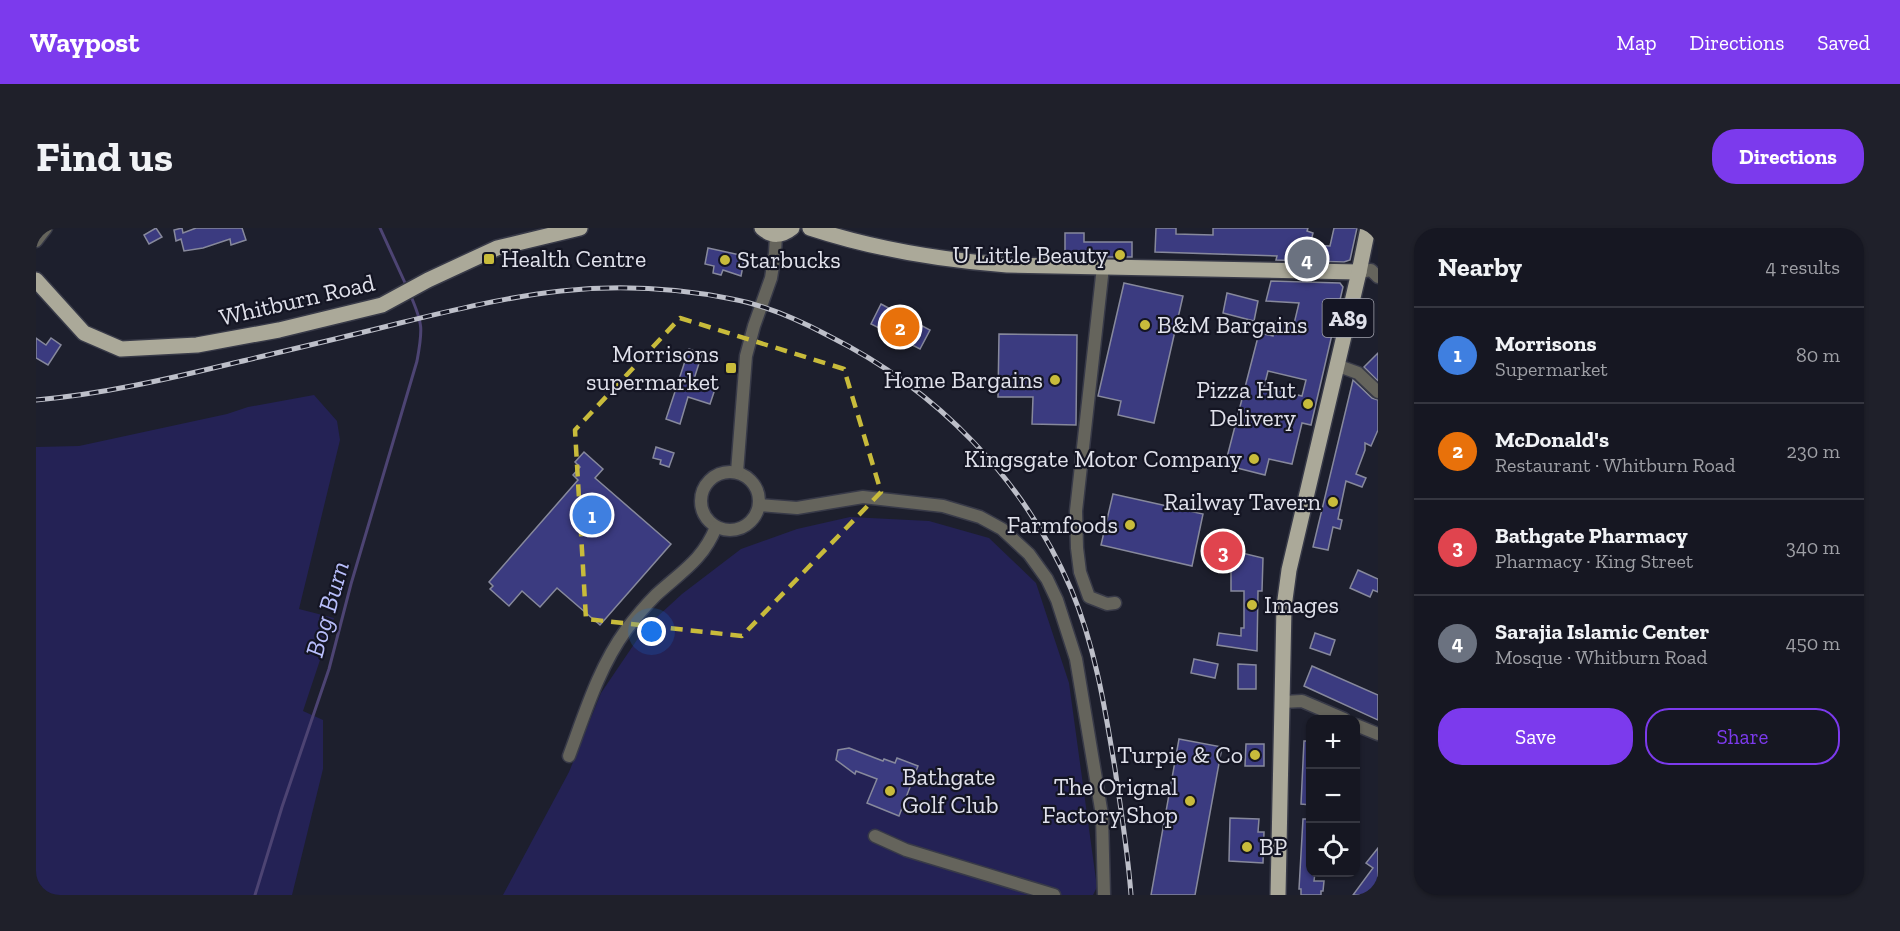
<!DOCTYPE html>
<html lang="en">
<head>
<meta charset="utf-8">
<style>
  :root { --surface:#161722; --page:#1f202a; --text:#f1f3f6; --muted:#9e9fa5; --line:#353640; --accent:#7c3aed }
  body { margin:0; font-family:"Zilla Slab",serif; background:var(--page); color:var(--text) }
  .controls { position:absolute; right:18px; bottom:18px; display:grid; overflow:hidden; border-radius:12px; box-shadow:0 2px 4px #0004 }
  .controls button { width:54px; height:54px; display:grid; place-items:center; padding:0; border:0; border-bottom:2px solid var(--line); background:var(--surface); color:var(--text); font:30px sans-serif }
  .you { position:absolute; left:616px; top:404px; width:21px; height:21px; margin:-15px; border:4px solid #fff; border-radius:50%; background:#1a73e8; box-shadow:0 0 0 9px #1a73e833 }
  .badge { display:grid; place-items:center; width:39px; height:39px; border-radius:50%; background:var(--accent); color:#fff; font-size:20px; font-weight:700 }
  .pin { position:absolute; translate:-50% -50%; border:3px solid #fff; box-shadow:0 2px 6px #0006 }
  .list { margin:0; padding:0; list-style:none }
  h2 { display:flex; justify-content:space-between; align-items:center; height:78px; margin:0; padding:0 24px; font-size:26px }
  h2 small { font-size:20px; font-weight:400; color:var(--muted) }
  .list li { display:grid; grid-template-columns:39px 1fr auto; gap:18px; align-items:center; box-sizing:border-box; height:96px; padding:0 24px; border-top:2px solid var(--line) }
  .list b { display:block; font-size:22px; white-space:nowrap }
  .list p { margin:0; font-size:20px; white-space:nowrap; color:var(--muted) }
  .list em { font-size:20px; font-style:normal; color:var(--muted) }
  .actions { display:flex; gap:12px; padding:18px 24px }
  .actions a { flex:1; padding:14px 0; border:2px solid var(--accent); border-radius:24px; text-align:center; font-size:21px; color:var(--accent) }
  .actions .main { background:var(--accent); color:#fff }
  .icon { flex:none; width:33px; height:33px; fill:none; stroke:currentColor; stroke-width:2; stroke-linecap:round; stroke-linejoin:round }
  .map { position:relative; flex:none; width:1342px; height:667px; overflow:hidden; border-radius:24px }
  header { display:flex; align-items:center; gap:36px; box-sizing:border-box; height:84px; padding:0 30px; background:var(--accent); color:#fff }
  header strong { font-size:28px }
  nav { display:flex; gap:33px; margin-inline-start:auto; font-size:21px }
  .intro { display:flex; align-items:center; justify-content:space-between; box-sizing:border-box; height:144px; padding:0 36px }
  h1 { margin:0; font-size:42px }
  .button { padding:15px 27px; border-radius:24px; background:var(--accent); color:#fff; font-size:21px; font-weight:700 }
  main { display:flex; gap:36px; padding:0 36px }
  aside { flex:1; background:var(--surface); border-radius:24px; box-shadow:0 2px 4px #0004 }
  .map>svg:first-child { display:block }
  .green { fill:#242255 }
  .lines { fill:none; stroke-linecap:round; stroke-linejoin:round }
  .stream { stroke:#4d4473; stroke-width:3 }
  .building { fill:#3b3b80; stroke:#87899c; stroke-width:1.5; fill-rule:evenodd }
  .minor-casing { stroke:#383a48; stroke-width:15 }
  .major-casing { stroke:#383a48; stroke-width:18 }
  .minor { stroke:#65645c; stroke-width:12 }
  .major { stroke:#aba999; stroke-width:15 }
  .rail-casing { stroke:#bdbfc9; stroke-width:5 }
  .rail { stroke:#141523; stroke-width:3; stroke-dasharray:9; stroke-linecap:butt }
  .marked { fill:none; stroke:#c8bb3b; stroke-width:4.5; stroke-dasharray:12 8; stroke-linejoin:round }
  .poi-dot { fill:#c8bb3b; stroke:#141523; stroke-width:2 }
  .labels { text-anchor:middle; stroke-width:4.5; stroke-linejoin:round; paint-order:stroke }
  .shield { fill:#141523; stroke:#a3a4af; stroke-width:1.5 }
  .shield-label { font-size:22px; font-weight:bold; fill:#e0e1eb }
  .poi-label { font-size:24px; fill:#e0e1eb; stroke:#141523; text-anchor:end }
  .street-label { font-size:24px; fill:#e0e1eb; stroke:#141523 }
  .water-label { font-size:26px; font-style:italic; fill:#b8befb; stroke:#141523 }
</style>
</head>
<body>
<header>
<strong>Waypost</strong>
<nav><a>Map</a><a>Directions</a><a>Saved</a></nav>
</header>
<div class="intro"><h1>Find us</h1><a class="button">Directions</a></div>
<main>
<div class="map">
<svg width="1342" height="667" viewBox="0 0 1342 667">
  <rect width="100%" height="100%" fill="#1d1f2d"/>
  <g class="green">
    <polygon points="278,167 301,193 304,212 263,381 298,390 267,483 287,492 287,541 256,667 0,667 0,219 43,218 191,186 212,179"/>
    <polygon points="814,289 893,293 953,310 1000,355 1033,455 1061,659 1057,667 467,667 533,544 565,465 609,400 646,366 705,321 761,301"/>
  </g>
  <g class="lines">
    <g class="stream">
      <polyline points="344,0 370,57"/>
      <path d="M219,667L246,579L293,441L315,356L381,133C387,101 387,96 374,66"/>
    </g>
  </g>
  <g class="building">
    <polygon points="120,0 126,9 113,16 108,7"/>
    <polygon points="146,0 147,5 160,0 206,0 210,12 195,17 194,11 167,20 148,23 145,11 140,13 138,2"/>
    <polygon points="1120,0 1140,0 1140,6 1177,7 1177,0 1272,0 1271,3 1277,5 1274,17 1294,18 1298,0 1321,0 1314,32 1308,34 1240,32 1241,28 1119,24"/>
    <polygon points="1029,5 1048,5 1048,14 1096,14 1096,29 1062,29 1062,24 1029,25"/>
    <polygon points="672,20 709,28 705,48 687,42 685,47 677,45 678,38 669,36"/>
    <path d="M1235,53L1304,55L1307,59L1275,197L1266,195L1256,236L1233,231L1229,247L1189,237L1223,105L1237,108L1240,93L1258,96L1263,75L1230,73ZM1232,143L1270,152L1266,168L1228,159Z"/>
    <polygon points="1088,55 1147,68 1118,195 1082,187 1085,173 1062,168"/>
    <polygon points="1191,65 1222,73 1218,93 1187,85"/>
    <polygon points="845,76 894,102 884,121 835,96"/>
    <polygon points="963,106 1041,107 1040,197 996,196 997,169 962,169"/>
    <polygon points="0,110 10,117 15,110 25,117 12,137 0,130"/>
    <polygon points="653,121 666,126 658,151 680,158 674,176 652,169 644,196 630,191"/>
    <polygon points="1342,125 1342,153 1328,139"/>
    <polygon points="1317,152 1336,170 1342,172 1342,202 1335,218 1329,215 1329,222 1320,246 1330,250 1326,259 1310,253 1302,291 1306,292 1304,301 1297,299 1292,322 1277,319"/>
    <polygon points="620,219 638,225 633,239 624,236 625,232 617,230"/>
    <polygon points="548,224 567,241 559,250 635,316 564,397 521,360 504,379 486,363 473,378 454,361 457,358 453,354 542,252 537,247 544,239 539,234"/>
    <polygon points="1077,266 1167,286 1156,338 1065,317"/>
    <polygon points="1181,319 1227,330 1226,363 1222,363 1221,423 1181,417 1183,405 1205,408 1205,400 1208,400 1208,363 1195,363 1195,333 1179,329"/>
    <polygon points="1322,342 1342,351 1342,364 1337,362 1334,369 1314,360"/>
    <polygon points="1279,405 1299,412 1294,427 1274,420"/>
    <polygon points="1158,431 1182,436 1179,450 1155,445"/>
    <polygon points="1202,436 1220,437 1220,461 1202,461"/>
    <polygon points="1276,438 1342,467 1342,492 1268,458"/>
    <polygon points="1143,511 1186,519 1159,667 1115,667"/>
    <polygon points="1268,513 1275,513 1275,577 1265,576"/>
    <polygon points="1210,516 1228,516 1228,538 1209,538"/>
    <polygon points="813,520 847,533 848,531 859,535 861,530 882,538 863,588 831,575 841,551 820,543 819,546 800,532 802,522"/>
    <polygon points="1194,590 1223,591 1222,604 1228,604 1227,635 1193,633"/>
    <polygon points="1267,591 1275,591 1275,645 1279,645 1278,653 1288,653 1287,663 1285,663 1285,667 1265,667 1265,661 1263,661"/>
    <polygon points="1342,620 1342,667 1317,667 1337,640 1330,635"/>
  </g>
  <g class="lines">
    <defs>
      <g id="minor">
        <polyline points="0,13 10,0"/>
        <polyline points="1067,39 1040,283 1041,320 1044,344 1053,369 1071,376 1079,375"/>
        <polyline points="1323,44 1335,42 1342,49"/>
        <polyline points="1300,137 1322,145 1342,164"/>
        <circle cx="694" cy="273" r="29"/>
        <polyline points="701,244 710,128 718,98 735,50 739,25 740,7"/>
        <polyline points="724,277 761,280 827,269 907,278 944,289 966,301 993,326 1011,351 1021,372 1040,431 1066,587 1068,667"/>
        <polyline points="1247,474 1266,473 1308,491"/>
        <polyline points="1320,497 1342,506"/>
        <path d="M533,528C549,485 563,439 590,402C599,390 609,378 620,367C645,344 667,332 680,299"/>
        <polyline points="839,608 870,622 1018,667"/>
      </g>
      <g id="major">
        <path d="M726,0C736,9 746,8 756,0"/>
        <path d="M774,0C838,21 904,32 971,37L1323,44"/>
        <polyline points="0,52 48,105 85,121 161,117 243,102 346,77 392,52 461,20 544,0"/>
        <polyline points="1242,667 1248,379 1253,342 1323,44 1332,0"/>
      </g>
    </defs>
    <use href="#minor" class="minor-casing"/>
    <use href="#major" class="major-casing"/>
    <use href="#minor" class="minor"/>
    <use href="#major" class="major"/>
    <defs>
      <path id="rail" d="M0,172C67,166 132,151 198,135C253,122 309,109 364,95C417,82 471,69 525,63C581,57 641,60 696,71C729,77 763,92 793,108C901,162 987,250 1035,361C1059,418 1069,480 1079,541C1085,583 1092,625 1095,667"/>
    </defs>
    <use href="#rail" class="rail-casing"/>
    <use href="#rail" class="rail"/>
  </g>
  <path class="marked" d="M644,90L808,141L845,264L706,408L550,391L539,202Z"/>
  <g class="poi-dot">
    <circle cx="1084" cy="27" r="6"/>
    <rect x="447" y="25" width="12" height="12" rx="3"/>
    <circle cx="689" cy="32" r="6"/>
    <circle cx="1109" cy="97" r="6"/>
    <rect x="689" y="134" width="12" height="12" rx="3"/>
    <circle cx="1019" cy="152" r="6"/>
    <circle cx="1272" cy="176" r="6"/>
    <circle cx="1218" cy="231" r="6"/>
    <circle cx="1297" cy="274" r="6"/>
    <circle cx="1094" cy="297" r="6"/>
    <circle cx="1216" cy="377" r="6"/>
    <circle cx="1219" cy="527" r="6"/>
    <circle cx="854" cy="563" r="6"/>
    <circle cx="1154" cy="573" r="6"/>
    <circle cx="1211" cy="619" r="6"/>
  </g>
  <g class="labels">
    <rect class="shield" x="1286.5" y="71" width="51" height="38" rx="4.5"/>
    <g class="shield-label">
      <text x="1312" y="98">A89</text>
    </g>
    <g class="poi-label">
      <text x="1072" y="35">U Little Beauty</text>
      <text x="465" y="39" text-anchor="start">Health Centre</text>
      <text x="701" y="40" text-anchor="start">Starbucks</text>
      <text x="1121" y="105" text-anchor="start">B&amp;M Bargains</text>
      <text x="683" y="134">Morrisons<tspan x="683" dy="28">supermarket</tspan></text>
      <text x="1007" y="160">Home Bargains</text>
      <text x="1260" y="170">Pizza Hut<tspan x="1260" dy="28">Delivery</tspan></text>
      <text x="1206" y="239">Kingsgate Motor Company</text>
      <text x="1285" y="282">Railway Tavern</text>
      <text x="1082" y="305">Farmfoods</text>
      <text x="1228" y="385" text-anchor="start">Images</text>
      <text x="1207" y="535">Turpie &amp; Co</text>
      <text x="866" y="557" text-anchor="start">Bathgate<tspan x="866" dy="28">Golf Club</tspan></text>
      <text x="1142" y="567">The Orignal<tspan x="1142" dy="28">Factory Shop</tspan></text>
      <text x="1223" y="627" text-anchor="start">BP</text>
    </g>
    <g class="street-label">
      <text transform="translate(261 72) rotate(-13)" y="8">Whitburn Road</text>
    </g>
    <g class="water-label">
      <text transform="translate(291 381) rotate(-74)" y="9">Bog Burn</text>
    </g>
  </g>
</svg>
<div class="controls">
<button>+</button>
<button>−</button>
<button><svg class="icon" aria-label="locate" viewBox="0 0 24 24"><circle cx="12" cy="12" r="6"/><path d="M12 2v4M12 18v4M2 12h4M18 12h4"/></svg></button>
</div>
<div class="you"></div>
<div class="pin badge" style="left:556px;top:287px;background:#3f7fe0">1</div>
<div class="pin badge" style="left:864px;top:99px;background:#e8710a">2</div>
<div class="pin badge" style="left:1187px;top:323px;background:#e0444e">3</div>
<div class="pin badge" style="left:1271px;top:31px;background:#6b7280">4</div>
</div>
<aside>
<h2>Nearby<small>4 results</small></h2>
<ul class="list">
<li><span class="badge" style="background:#3f7fe0">1</span><div><b>Morrisons</b><p>Supermarket</p></div><em>80 m</em></li>
<li><span class="badge" style="background:#e8710a">2</span><div><b>McDonald's</b><p>Restaurant · Whitburn Road</p></div><em>230 m</em></li>
<li><span class="badge" style="background:#e0444e">3</span><div><b>Bathgate Pharmacy</b><p>Pharmacy · King Street</p></div><em>340 m</em></li>
<li><span class="badge" style="background:#6b7280">4</span><div><b>Sarajia Islamic Center</b><p>Mosque · Whitburn Road</p></div><em>450 m</em></li>
</ul>
<div class="actions"><a class="main">Save</a><a>Share</a></div>
</aside>
</main>
</body>
</html>
